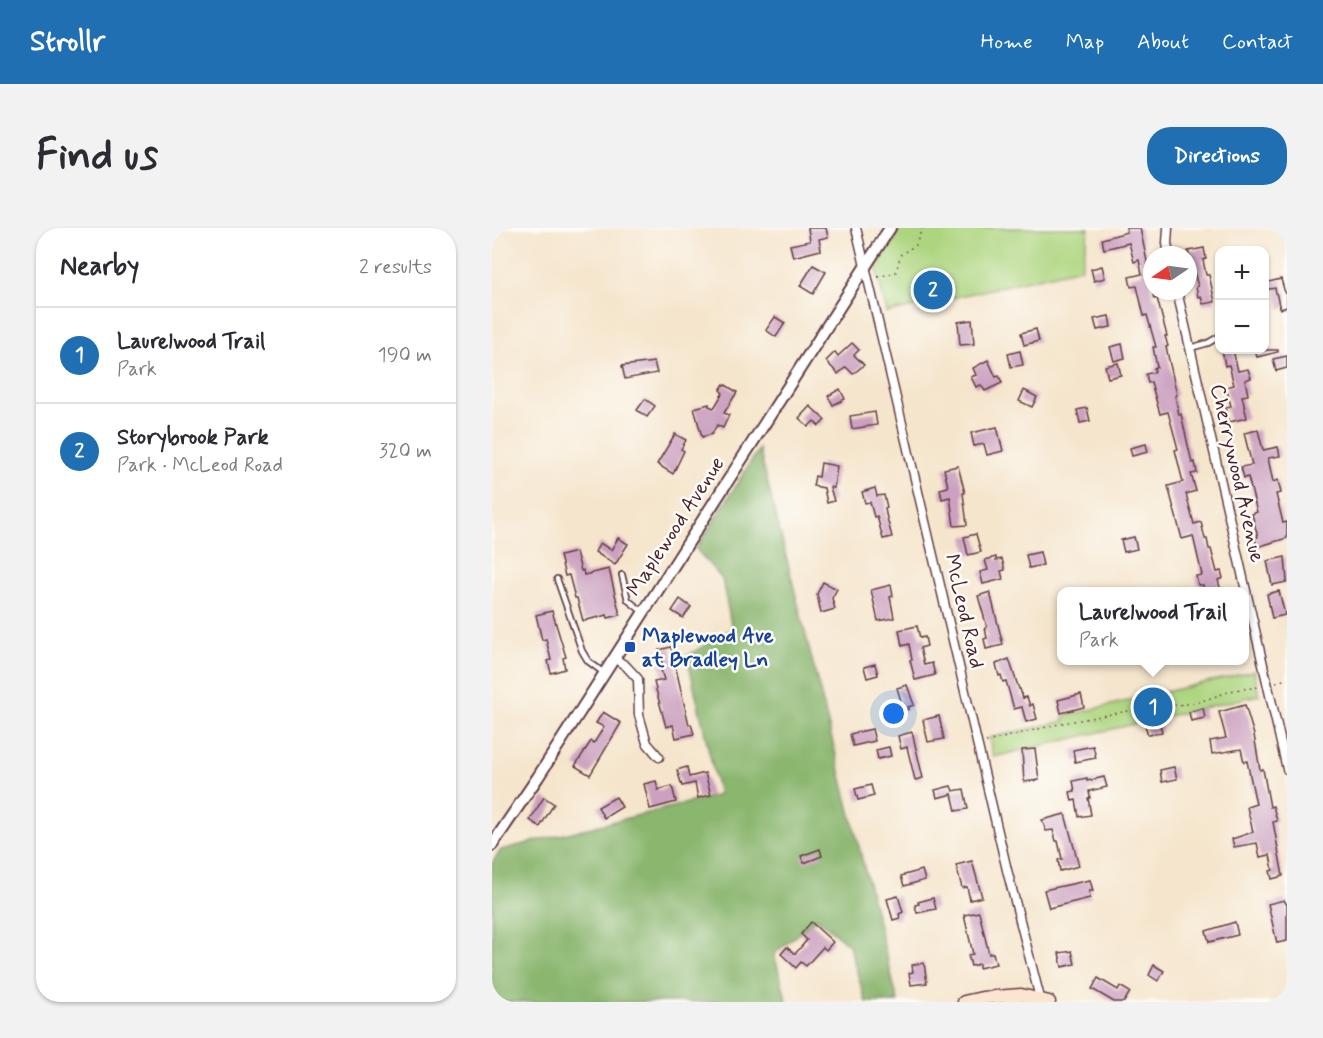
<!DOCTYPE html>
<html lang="en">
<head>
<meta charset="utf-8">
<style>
  :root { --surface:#fff; --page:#f2f2f3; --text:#2b2b33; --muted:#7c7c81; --line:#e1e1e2; --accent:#1f6fb2 }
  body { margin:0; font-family:Mynerve,sans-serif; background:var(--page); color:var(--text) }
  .controls { position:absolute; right:18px; top:18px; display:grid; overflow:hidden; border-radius:12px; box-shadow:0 2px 4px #0004 }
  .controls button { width:54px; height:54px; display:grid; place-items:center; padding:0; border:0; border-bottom:2px solid var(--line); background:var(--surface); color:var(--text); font:30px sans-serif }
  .compass { position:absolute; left:651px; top:18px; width:54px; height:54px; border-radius:50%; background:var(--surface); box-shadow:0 2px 4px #0004; rotate:257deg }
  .you { position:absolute; left:402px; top:486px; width:21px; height:21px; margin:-15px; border:4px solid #fff; border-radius:50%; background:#1a73e8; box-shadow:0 0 0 9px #1a73e833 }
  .badge { display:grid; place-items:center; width:39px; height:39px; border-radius:50%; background:var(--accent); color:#fff; font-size:20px; font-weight:700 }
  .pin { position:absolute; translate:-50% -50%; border:3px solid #fff; box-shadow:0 2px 6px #0006 }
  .popup { position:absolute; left:565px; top:359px; width:192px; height:78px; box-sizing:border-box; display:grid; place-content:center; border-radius:12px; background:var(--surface); filter:drop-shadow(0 2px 4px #0005); font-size:20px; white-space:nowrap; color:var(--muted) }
  .popup b { font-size:22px; color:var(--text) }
  .popup::after { content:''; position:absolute; left:50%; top:100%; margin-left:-12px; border:12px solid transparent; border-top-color:var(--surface) }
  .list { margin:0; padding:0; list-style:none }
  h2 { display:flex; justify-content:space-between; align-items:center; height:78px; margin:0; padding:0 24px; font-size:26px }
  h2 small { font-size:20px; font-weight:400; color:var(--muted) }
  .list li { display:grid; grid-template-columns:39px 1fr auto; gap:18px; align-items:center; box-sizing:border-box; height:96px; padding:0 24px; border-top:2px solid var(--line) }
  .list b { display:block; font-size:22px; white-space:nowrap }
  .list p { margin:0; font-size:20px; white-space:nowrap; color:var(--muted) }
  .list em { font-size:20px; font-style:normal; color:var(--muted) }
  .map { position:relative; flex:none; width:795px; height:774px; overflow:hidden; border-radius:24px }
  header { display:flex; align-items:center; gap:36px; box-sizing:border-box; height:84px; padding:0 30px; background:var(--accent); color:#fff }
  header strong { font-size:28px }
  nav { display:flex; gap:33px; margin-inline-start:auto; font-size:21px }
  .intro { display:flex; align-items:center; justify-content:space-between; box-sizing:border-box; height:144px; padding:0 36px }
  h1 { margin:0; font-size:42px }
  .button { padding:15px 27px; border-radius:24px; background:var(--accent); color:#fff; font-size:21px; font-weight:700 }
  main { display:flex; gap:36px; padding:0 36px }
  aside { flex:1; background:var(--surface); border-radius:24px; box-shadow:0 2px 4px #0004 }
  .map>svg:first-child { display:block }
  .green { fill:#add57f; stroke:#7c7a55; stroke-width:1.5 }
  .forest { fill:#8ab66e; stroke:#6a6a4c; stroke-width:1.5 }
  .building { fill:#cba0c0 }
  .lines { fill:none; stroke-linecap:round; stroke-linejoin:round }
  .service-casing { stroke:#643d43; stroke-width:8 }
  .minor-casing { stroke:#643d43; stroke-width:11 }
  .tertiary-casing { stroke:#643d43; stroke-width:14 }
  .secondary-casing { stroke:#643d43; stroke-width:15 }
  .path { stroke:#643d43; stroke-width:1.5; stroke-dasharray:1.5 4.5; stroke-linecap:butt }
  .service { stroke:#fff; stroke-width:4.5 }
  .minor { stroke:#fff; stroke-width:8 }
  .tertiary { stroke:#fff; stroke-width:10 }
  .secondary { stroke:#fce5d0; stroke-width:12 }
  .transit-dot { fill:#1a4fb4; stroke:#fdfcf7; stroke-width:2 }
  .labels { text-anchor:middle; stroke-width:5; stroke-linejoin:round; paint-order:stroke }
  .street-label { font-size:21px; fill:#4a1f2b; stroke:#fdfcf7 }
  .transit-label { font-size:21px; font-weight:bold; fill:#164399; stroke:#fdfcf7; text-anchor:start }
</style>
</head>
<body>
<header>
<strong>Strollr</strong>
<nav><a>Home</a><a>Map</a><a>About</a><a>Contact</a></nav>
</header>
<div class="intro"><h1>Find us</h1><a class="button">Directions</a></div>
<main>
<aside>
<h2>Nearby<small>2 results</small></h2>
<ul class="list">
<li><span class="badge">1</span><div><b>Laurelwood Trail</b><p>Park</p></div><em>190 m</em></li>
<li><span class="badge">2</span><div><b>Storybrook Park</b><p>Park · McLeod Road</p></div><em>320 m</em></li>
</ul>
</aside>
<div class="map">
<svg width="795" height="774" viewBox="0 0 795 774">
  <rect width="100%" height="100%" fill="#fdfcf7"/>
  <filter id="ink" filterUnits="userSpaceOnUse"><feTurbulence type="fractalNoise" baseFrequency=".0167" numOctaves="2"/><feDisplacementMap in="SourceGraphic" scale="12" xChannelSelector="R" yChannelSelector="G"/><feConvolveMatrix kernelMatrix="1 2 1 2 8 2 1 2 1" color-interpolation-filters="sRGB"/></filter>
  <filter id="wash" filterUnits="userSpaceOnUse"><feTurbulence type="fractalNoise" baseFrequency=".008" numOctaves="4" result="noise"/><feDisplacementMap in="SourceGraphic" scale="24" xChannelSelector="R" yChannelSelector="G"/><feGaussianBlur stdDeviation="1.35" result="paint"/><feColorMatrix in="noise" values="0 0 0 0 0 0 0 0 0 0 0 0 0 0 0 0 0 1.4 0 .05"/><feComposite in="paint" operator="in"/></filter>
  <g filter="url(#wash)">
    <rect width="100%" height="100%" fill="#f5e5cc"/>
    <g class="green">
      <polygon points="409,0 597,0 589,40 395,85 384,39"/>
      <polygon points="762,443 767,467 501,529 497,510 572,493 572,488"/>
    </g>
    <polygon class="forest" points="267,221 406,774 374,774 357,717 325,690 282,726 295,774 0,774 0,635 9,622 227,567 195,428 240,401 230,351 204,321"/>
    <g id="blocks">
      <g class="building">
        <polygon points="316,0 334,0 336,9 327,11 329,22 301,29 298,17 318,13"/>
        <polygon points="634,0 648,0 656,38 660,37 660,54 658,55 662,71 665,70 675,108 673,108 676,118 674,119 685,167 683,168 687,187 689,186 700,235 703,234 705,245 699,246 704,263 694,266 702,296 709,294 713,311 715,311 717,321 719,321 725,344 729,343 731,350 726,352 729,363 712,363 711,357 706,357 704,348 710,347 701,308 690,311 676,258 691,254 683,222 686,221 676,184 668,186 659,154 656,155 654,146 663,144 662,140 665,139 661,119 664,119 655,87 652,88 645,58 639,59 637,49 650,46 647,32 642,34 637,15 612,21 610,11 635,4"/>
        <polygon points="712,20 714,31 711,32 714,47 717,47 723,74 711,76 709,68 706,69 704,59 706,58 696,23"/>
        <polygon points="321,37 334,44 321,66 308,58"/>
        <polygon points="610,38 613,50 602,53 599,41"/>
        <polygon points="789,51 793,65 795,64 795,79 788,81 783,60 772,62 772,55"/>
        <polygon points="617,88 619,99 605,102 602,91"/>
        <polygon points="283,89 293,95 284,109 274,102"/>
        <polygon points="480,92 482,116 468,117 466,94"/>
        <polygon points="544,101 547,113 532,117 529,105"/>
        <polygon points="360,115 367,122 362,127 372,137 361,146 354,139 346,146 334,133 343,124 346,128"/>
        <polygon points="630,116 633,130 622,133 618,119"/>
        <polygon points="730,122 741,122 746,143 756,141 759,150 753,152 756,167 750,168 755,190 737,194 734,179 739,178 734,159 742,157 737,137 733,138"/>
        <polygon points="763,122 786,122 786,124 765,129"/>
        <polygon points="528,123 531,137 519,139 516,126"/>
        <polygon points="795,128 795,140 784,143 781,131"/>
        <polygon points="496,132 504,149 507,148 510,155 493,163 489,157 484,159 479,149 484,147 481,140"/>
        <polygon points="162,134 165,145 133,151 130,138"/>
        <polygon points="626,135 629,147 616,150 613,138"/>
        <polygon points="232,156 245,164 232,185 237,187 231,200 225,197 220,206 210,209 202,180 217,176 217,178 222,180 231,165 228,162"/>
        <polygon points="348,161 353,171 341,177 336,168"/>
        <polygon points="532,162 545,169 540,179 527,173"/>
        <polygon points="153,171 163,178 155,189 145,182"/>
        <polygon points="318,178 333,192 327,198 322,193 316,199 307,190"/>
        <polygon points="595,180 598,193 588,195 585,182"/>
        <polygon points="383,184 385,197 360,201 358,188"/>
        <polygon points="505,199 511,223 495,227 492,216 482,218 479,205"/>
        <polygon points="766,202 771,222 786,219 788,228 776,230 781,254 786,252 789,265 784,266 791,295 795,294 795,310 765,319 763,310 766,309 760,286 765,284 756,249 752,250 749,239 760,237 752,205"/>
        <polygon points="183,206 194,212 189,221 192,223 181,246 165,236"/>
        <polygon points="654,216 656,224 640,228 638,220"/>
        <polygon points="329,235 345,238 342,260 338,259 342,273 335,275 332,260 321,258 323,248 327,249"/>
        <polygon points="466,238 473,265 471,265 475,297 462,298 458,269 450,271 448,261 456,259 452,241"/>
        <polygon points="383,260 385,268 392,267 395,279 393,280 394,286 400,309 391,311 385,288 382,289 378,274 373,275 370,264"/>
        <polygon points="484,306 489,324 476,327 472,309"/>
        <polygon points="642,309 645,321 632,324 629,312"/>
        <polygon points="126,310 136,316 123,337 103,324 108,315 119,322"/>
        <polygon points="84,324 89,343 91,342 92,347 117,341 128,387 116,390 115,387 91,393 85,370 83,370 77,347 73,348 68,328"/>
        <polygon points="548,324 551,337 537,340 534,327"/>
        <polygon points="504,329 504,332 510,331 513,342 509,343 511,351 491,356 488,344 496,342 493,332"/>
        <polygon points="793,329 795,354 780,357 775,333"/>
        <polygon points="331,354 345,361 340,370 343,381 329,385 325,366"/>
        <polygon points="399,357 401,368 398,369 402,390 386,393 379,362"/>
        <polygon points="787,363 793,387 780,390 775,366"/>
        <polygon points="498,364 511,417 494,421 492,411 495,410 493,400 495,399 486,368"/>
        <polygon points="188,371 199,379 191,390 180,383"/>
        <polygon points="60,383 74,429 71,430 73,441 59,445 56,433 59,432 54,411 50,412 44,387"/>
        <polygon points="425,398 428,410 433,409 435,418 428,420 432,437 440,435 443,447 423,452 418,432 420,432 417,416 410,418 407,402"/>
        <polygon points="179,419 197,497 199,496 202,506 184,510 181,497 174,499 162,454 172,452 167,435 170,434 167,422"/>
        <polygon points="517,431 527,461 528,461 531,470 535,469 538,478 541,476 545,491 534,494 530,479 522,481 514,453 511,454 509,447 507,448 504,436"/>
        <polygon points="383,436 386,447 375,450 372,439"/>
        <polygon points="415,457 422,477 416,479 417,481 406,484 403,475 409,473 405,460"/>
        <polygon points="589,466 592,479 569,485 566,472"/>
        <polygon points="753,477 762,507 768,542 771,541 778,579 781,578 785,593 781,594 791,648 780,651 778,643 781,642 778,627 768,629 765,615 742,619 740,611 761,604 755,579 764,576 755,533 752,534 749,521 720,526 718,513 734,510 727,484"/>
        <polygon points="711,480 713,490 699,493 697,484"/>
        <polygon points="111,484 129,495 98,547 83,538 99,513 102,515 112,499 104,495"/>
        <polygon points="447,488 452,511 436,514 431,492"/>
        <polygon points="667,493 670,504 656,507 653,497"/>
        <polygon points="380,501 383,513 361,518 358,506"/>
        <polygon points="420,504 431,550 423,552 415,519 409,521 406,508"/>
        <polygon points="601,518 604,530 583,534 581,522"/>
        <polygon points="397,519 399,528 386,531 384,522"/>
        <polygon points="543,521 547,552 532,554 530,522"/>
        <polygon points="195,539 197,549 213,545 219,567 206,570 203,555 190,558 185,542"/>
        <polygon points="682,539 685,551 670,554 668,542"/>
        <polygon points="612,549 615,559 597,563 598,570 596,570 599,587 587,589 584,572 580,573 578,564 583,563 581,553 595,550 595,553"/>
        <polygon points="164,553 166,562 180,558 184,574 158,581 152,556"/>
        <polygon points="379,557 382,568 366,572 363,561"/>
        <polygon points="459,558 461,563 472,561 476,581 464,583 460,566 445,570 443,562"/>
        <polygon points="52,569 62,576 48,599 38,592"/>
        <polygon points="124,569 130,579 112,590 106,579"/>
        <polygon points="573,586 587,638 568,643 566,632 570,631 566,613 564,613 561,602 554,603 550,592"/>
        <polygon points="328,621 330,628 312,635 309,628"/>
        <polygon points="480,633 490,669 478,672 475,659 470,660 464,637"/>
        <polygon points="430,642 433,652 412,658 409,648"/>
        <polygon points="598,652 601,663 597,663 598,670 557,680 552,662"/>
        <polygon points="406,668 411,684 407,686 408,690 401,692 395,671"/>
        <polygon points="441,670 444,681 425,685 423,677 427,676 426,674"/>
        <polygon points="792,672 795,677 795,713 785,715 776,676"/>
        <polygon points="487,684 497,726 501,725 504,736 487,740 487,736 479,738 476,727 481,726 472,687"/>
        <polygon points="319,694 341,714 334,722 331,719 314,738 309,734 304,740 289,726 295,719 303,726 315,712 309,706"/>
        <polygon points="743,694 746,707 717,714 714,703"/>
        <polygon points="580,723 583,736 570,739 567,725"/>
        <polygon points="432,735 435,755 419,757 417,745 421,744 420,737"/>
        <polygon points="662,737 672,743 666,753 657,747"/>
        <polygon points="606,750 626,762 628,758 638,764 632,774 622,774 600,761"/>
      </g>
    </g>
  </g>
  <g filter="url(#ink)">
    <use href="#blocks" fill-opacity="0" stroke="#643d43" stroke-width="1.5"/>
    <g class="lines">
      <defs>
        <g id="service">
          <polyline points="698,120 716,115 728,108"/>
          <polyline points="130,347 136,372 151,384"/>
          <polyline points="65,351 90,423 96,433 112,445"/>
        </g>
        <g id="minor">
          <polyline points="364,0 515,642 549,774"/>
          <polyline points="676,0 675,15 677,27"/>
          <polyline points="685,63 795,541"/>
          <polyline points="122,430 134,438 146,451 147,487 155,515 167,529"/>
        </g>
        <polyline id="tertiary" points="0,617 46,549 398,0"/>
        <polyline id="secondary" points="472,774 490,770 529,767 557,774"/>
      </defs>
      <use href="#service" class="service-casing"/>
      <use href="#minor" class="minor-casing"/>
      <use href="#tertiary" class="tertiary-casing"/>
      <use href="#secondary" class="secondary-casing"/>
      <g class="path">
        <polyline points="386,49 404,44 409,26 424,17 430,0"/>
        <polyline points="784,454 795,451"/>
        <polyline points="494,514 571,495 647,481 704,475 742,462 768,459"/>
      </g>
      <use href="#service" class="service"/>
      <use href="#minor" class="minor"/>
      <use href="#tertiary" class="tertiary"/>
      <use href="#secondary" class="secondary"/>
    </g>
  </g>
  <rect class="transit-dot" x="132" y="413" width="12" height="12" rx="3"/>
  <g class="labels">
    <g class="street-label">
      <text transform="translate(746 245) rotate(77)" y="7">Cherrywood Avenue</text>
      <text transform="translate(183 298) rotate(-57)" y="7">Maplewood Avenue</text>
      <text transform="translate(473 383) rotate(77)" y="7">McLeod Road</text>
    </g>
    <g class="transit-label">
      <text x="150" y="414">Maplewood Ave<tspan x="150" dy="24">at Bradley Ln</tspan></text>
    </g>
  </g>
</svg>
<div class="controls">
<button>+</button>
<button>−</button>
</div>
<svg class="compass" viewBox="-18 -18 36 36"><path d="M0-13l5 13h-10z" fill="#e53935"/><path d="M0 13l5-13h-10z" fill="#7c7c81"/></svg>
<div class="you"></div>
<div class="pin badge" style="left:661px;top:479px">1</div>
<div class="popup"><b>Laurelwood Trail</b>Park</div>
<div class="pin badge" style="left:441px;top:62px">2</div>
</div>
</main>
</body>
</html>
